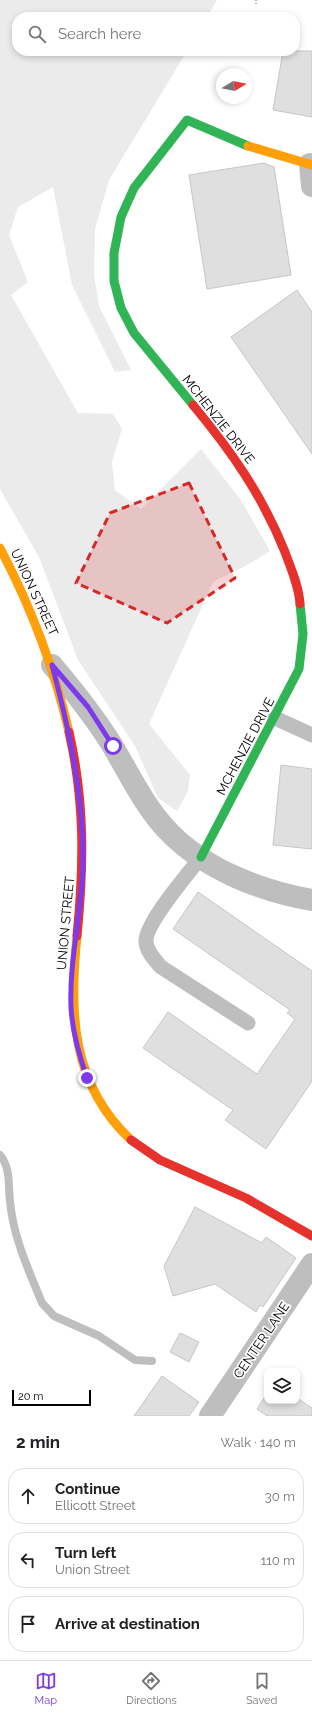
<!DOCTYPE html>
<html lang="en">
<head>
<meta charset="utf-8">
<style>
  :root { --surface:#fff; --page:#f6f6f6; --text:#202124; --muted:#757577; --line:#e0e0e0; --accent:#7c3aed }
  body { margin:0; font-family:Raleway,sans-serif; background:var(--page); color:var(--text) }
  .controls { position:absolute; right:12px; bottom:12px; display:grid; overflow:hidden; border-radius:8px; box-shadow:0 2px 6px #0003 }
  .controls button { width:36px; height:36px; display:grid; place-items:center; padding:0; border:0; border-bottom:1px solid var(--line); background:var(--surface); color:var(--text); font:20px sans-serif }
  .compass { position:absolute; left:216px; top:68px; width:36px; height:36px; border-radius:50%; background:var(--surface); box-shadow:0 2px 6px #0003; rotate:80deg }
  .scale { position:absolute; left:12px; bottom:10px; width:79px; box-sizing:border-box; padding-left:4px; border:2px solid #000; border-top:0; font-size:11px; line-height:14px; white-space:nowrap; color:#000; -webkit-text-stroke:3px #fff; paint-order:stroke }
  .stop { position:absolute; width:12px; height:12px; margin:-9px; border:3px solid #7c3aed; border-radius:50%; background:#fff }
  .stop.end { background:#7c3aed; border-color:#fff; box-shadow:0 1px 4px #0008 }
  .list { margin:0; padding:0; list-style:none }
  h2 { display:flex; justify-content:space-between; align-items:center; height:52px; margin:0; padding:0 16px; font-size:17px }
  h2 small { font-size:13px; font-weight:400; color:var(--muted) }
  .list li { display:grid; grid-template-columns:26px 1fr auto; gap:12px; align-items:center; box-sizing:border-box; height:56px; margin:0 8px 8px; padding:0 8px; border:1px solid var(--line); border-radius:16px }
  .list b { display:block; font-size:15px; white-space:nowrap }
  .list p { margin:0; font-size:13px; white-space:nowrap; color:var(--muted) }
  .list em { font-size:13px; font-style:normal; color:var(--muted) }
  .icon { flex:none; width:22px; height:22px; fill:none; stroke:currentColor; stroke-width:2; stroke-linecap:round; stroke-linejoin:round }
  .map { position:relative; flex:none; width:312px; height:1416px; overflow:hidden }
  .search { position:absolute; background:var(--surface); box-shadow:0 2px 6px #0003; left:12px; right:12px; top:12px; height:44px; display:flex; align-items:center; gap:10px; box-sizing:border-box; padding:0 14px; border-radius:16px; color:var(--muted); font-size:15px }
  .sheet { height:244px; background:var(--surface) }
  nav { display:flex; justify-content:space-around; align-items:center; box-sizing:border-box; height:56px; border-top:1px solid var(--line); background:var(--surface); font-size:11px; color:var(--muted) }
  nav a { display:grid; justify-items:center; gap:2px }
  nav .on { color:var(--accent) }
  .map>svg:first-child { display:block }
  .green { fill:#ebebeb }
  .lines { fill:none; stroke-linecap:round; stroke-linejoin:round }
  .stream { stroke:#bebebe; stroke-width:8 }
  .building { fill:#dfdfdf; stroke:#c6c6c6 }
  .path { stroke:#b9b9b9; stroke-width:2.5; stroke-dasharray:1 2; stroke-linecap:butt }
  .lane { stroke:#bebebe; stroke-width:15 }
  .street { stroke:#bebebe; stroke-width:22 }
  .fast { stroke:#30b455; stroke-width:9 }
  .slow { stroke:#ff9f0a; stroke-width:9 }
  .jam { stroke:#e5322d; stroke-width:9 }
  .route { stroke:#7c3aed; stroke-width:5 }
  .marked { fill:#d62828; fill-opacity:0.2; stroke:#d62828; stroke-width:3; stroke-dasharray:8 5; stroke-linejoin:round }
  .labels { text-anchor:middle; stroke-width:3.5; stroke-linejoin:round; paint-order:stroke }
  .street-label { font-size:13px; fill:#000; stroke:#fff }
</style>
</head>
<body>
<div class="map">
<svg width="312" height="1416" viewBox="0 0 312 1416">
  <rect width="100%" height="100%" fill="#fff"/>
  <polygon class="green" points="0,0 217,0 207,17 17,17 17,51 187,51 109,180 95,229 94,274 99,306 131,370 115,372 72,285 53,187 18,207 9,235 28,282 11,295 78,413 113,414 122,429 112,462 115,490 141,509 201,449 241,500 270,551 249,564 213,582 149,724 190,775 188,791 177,811 158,798 135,746 78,660 39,557 0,489"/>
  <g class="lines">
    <path class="stream" d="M0,1155C11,1168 8,1185 10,1201C13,1237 29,1271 42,1303L54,1316L99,1336L135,1360L152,1361"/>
  </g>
  <g class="building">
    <polygon points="283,51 312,51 312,117 273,110"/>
    <polygon points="264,163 274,167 291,275 207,289 189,175"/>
    <polygon points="297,290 312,312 312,454 231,337"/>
    <polygon points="281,765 312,769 312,849 273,845"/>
    <polygon points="198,892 312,971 312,1081 266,1149 225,1120 233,1110 143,1048 168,1012 257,1074 295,1019 287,1013 290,1010 173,929"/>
    <polygon points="195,1207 262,1243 266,1237 296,1258 263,1307 260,1305 256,1312 215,1284 173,1296 164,1266"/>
    <polygon points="180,1333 199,1342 189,1362 170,1352"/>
    <polygon points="162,1376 199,1402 189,1416 134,1416"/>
    <polygon points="267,1393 267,1401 297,1401 297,1398 312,1408 312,1416 267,1416 257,1409"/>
  </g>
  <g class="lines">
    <polyline class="path" points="256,0 256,5"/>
    <g class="lane">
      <polyline points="275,718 312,735"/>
      <path d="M201,857C188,874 146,922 146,941C146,951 155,960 161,967L248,1023"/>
    </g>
    <g class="street">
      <polyline points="310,164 312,186"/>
      <path d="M52,665C74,691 94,716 112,745C130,775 144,806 169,832C206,870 261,891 312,900"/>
      <polyline points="210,1416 312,1264"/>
    </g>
    <g class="fast">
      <polyline points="193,405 134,333 121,308 114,281 114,253 121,217 134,188 187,120 248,146"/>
      <polyline points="201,857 299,669 303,634 300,604"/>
    </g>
    <g class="slow">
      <polyline points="248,146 312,165"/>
      <path d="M0,548C31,607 54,667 69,732"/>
      <path d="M77,936C69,1012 71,1084 131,1140"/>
    </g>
    <g class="jam">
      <path d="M193,405C232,452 262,495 285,552C291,569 299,586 300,604"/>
      <path d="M69,732C85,802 84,865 77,936"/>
      <polyline points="131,1140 160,1160 246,1198 312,1236"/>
    </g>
  </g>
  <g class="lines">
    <path class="route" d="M87,1078C79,1055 72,1031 71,1007C69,958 83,908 83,859C83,792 69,729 52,665L88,707L113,746"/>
  </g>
  <path class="marked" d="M189,483L235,578L167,623L76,583L110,513Z"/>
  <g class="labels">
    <g class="street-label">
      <text transform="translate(219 419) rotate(52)" y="5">MCHENZIE DRIVE</text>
      <text transform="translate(35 592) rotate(65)" y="5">UNION STREET</text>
      <text transform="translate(245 746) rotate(-62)" y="5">MCHENZIE DRIVE</text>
      <text transform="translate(65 923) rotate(-85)" y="5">UNION STREET</text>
      <text transform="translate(261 1340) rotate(-56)" y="5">CENTER LANE</text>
    </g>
  </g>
</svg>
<div class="controls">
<button><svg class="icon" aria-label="layers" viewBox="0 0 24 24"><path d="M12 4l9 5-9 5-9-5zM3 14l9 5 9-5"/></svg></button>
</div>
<svg class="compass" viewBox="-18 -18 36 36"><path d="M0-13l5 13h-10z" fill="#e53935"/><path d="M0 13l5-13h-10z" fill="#757577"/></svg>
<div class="scale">20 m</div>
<div class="stop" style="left:113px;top:746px"></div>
<div class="stop end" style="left:87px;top:1078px"></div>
<div class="search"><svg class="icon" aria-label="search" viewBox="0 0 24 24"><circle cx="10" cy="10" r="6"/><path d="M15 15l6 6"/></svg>Search here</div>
</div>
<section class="sheet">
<h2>2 min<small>Walk · 140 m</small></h2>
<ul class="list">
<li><svg class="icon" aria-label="ahead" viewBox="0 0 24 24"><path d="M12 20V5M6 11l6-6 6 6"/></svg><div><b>Continue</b><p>Ellicott Street</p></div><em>30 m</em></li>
<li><svg class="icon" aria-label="left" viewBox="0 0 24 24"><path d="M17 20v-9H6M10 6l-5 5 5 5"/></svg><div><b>Turn left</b><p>Union Street</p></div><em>110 m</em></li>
<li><svg class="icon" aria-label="arrive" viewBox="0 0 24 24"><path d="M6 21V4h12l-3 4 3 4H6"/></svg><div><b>Arrive at destination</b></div></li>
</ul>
</section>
<nav>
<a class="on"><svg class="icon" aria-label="map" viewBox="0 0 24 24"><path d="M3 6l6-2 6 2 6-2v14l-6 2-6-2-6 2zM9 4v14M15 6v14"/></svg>Map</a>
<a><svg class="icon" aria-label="directions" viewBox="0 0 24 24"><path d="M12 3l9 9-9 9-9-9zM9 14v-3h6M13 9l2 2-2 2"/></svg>Directions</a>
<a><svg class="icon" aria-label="saved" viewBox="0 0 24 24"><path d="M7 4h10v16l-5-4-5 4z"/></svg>Saved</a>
</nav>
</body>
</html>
